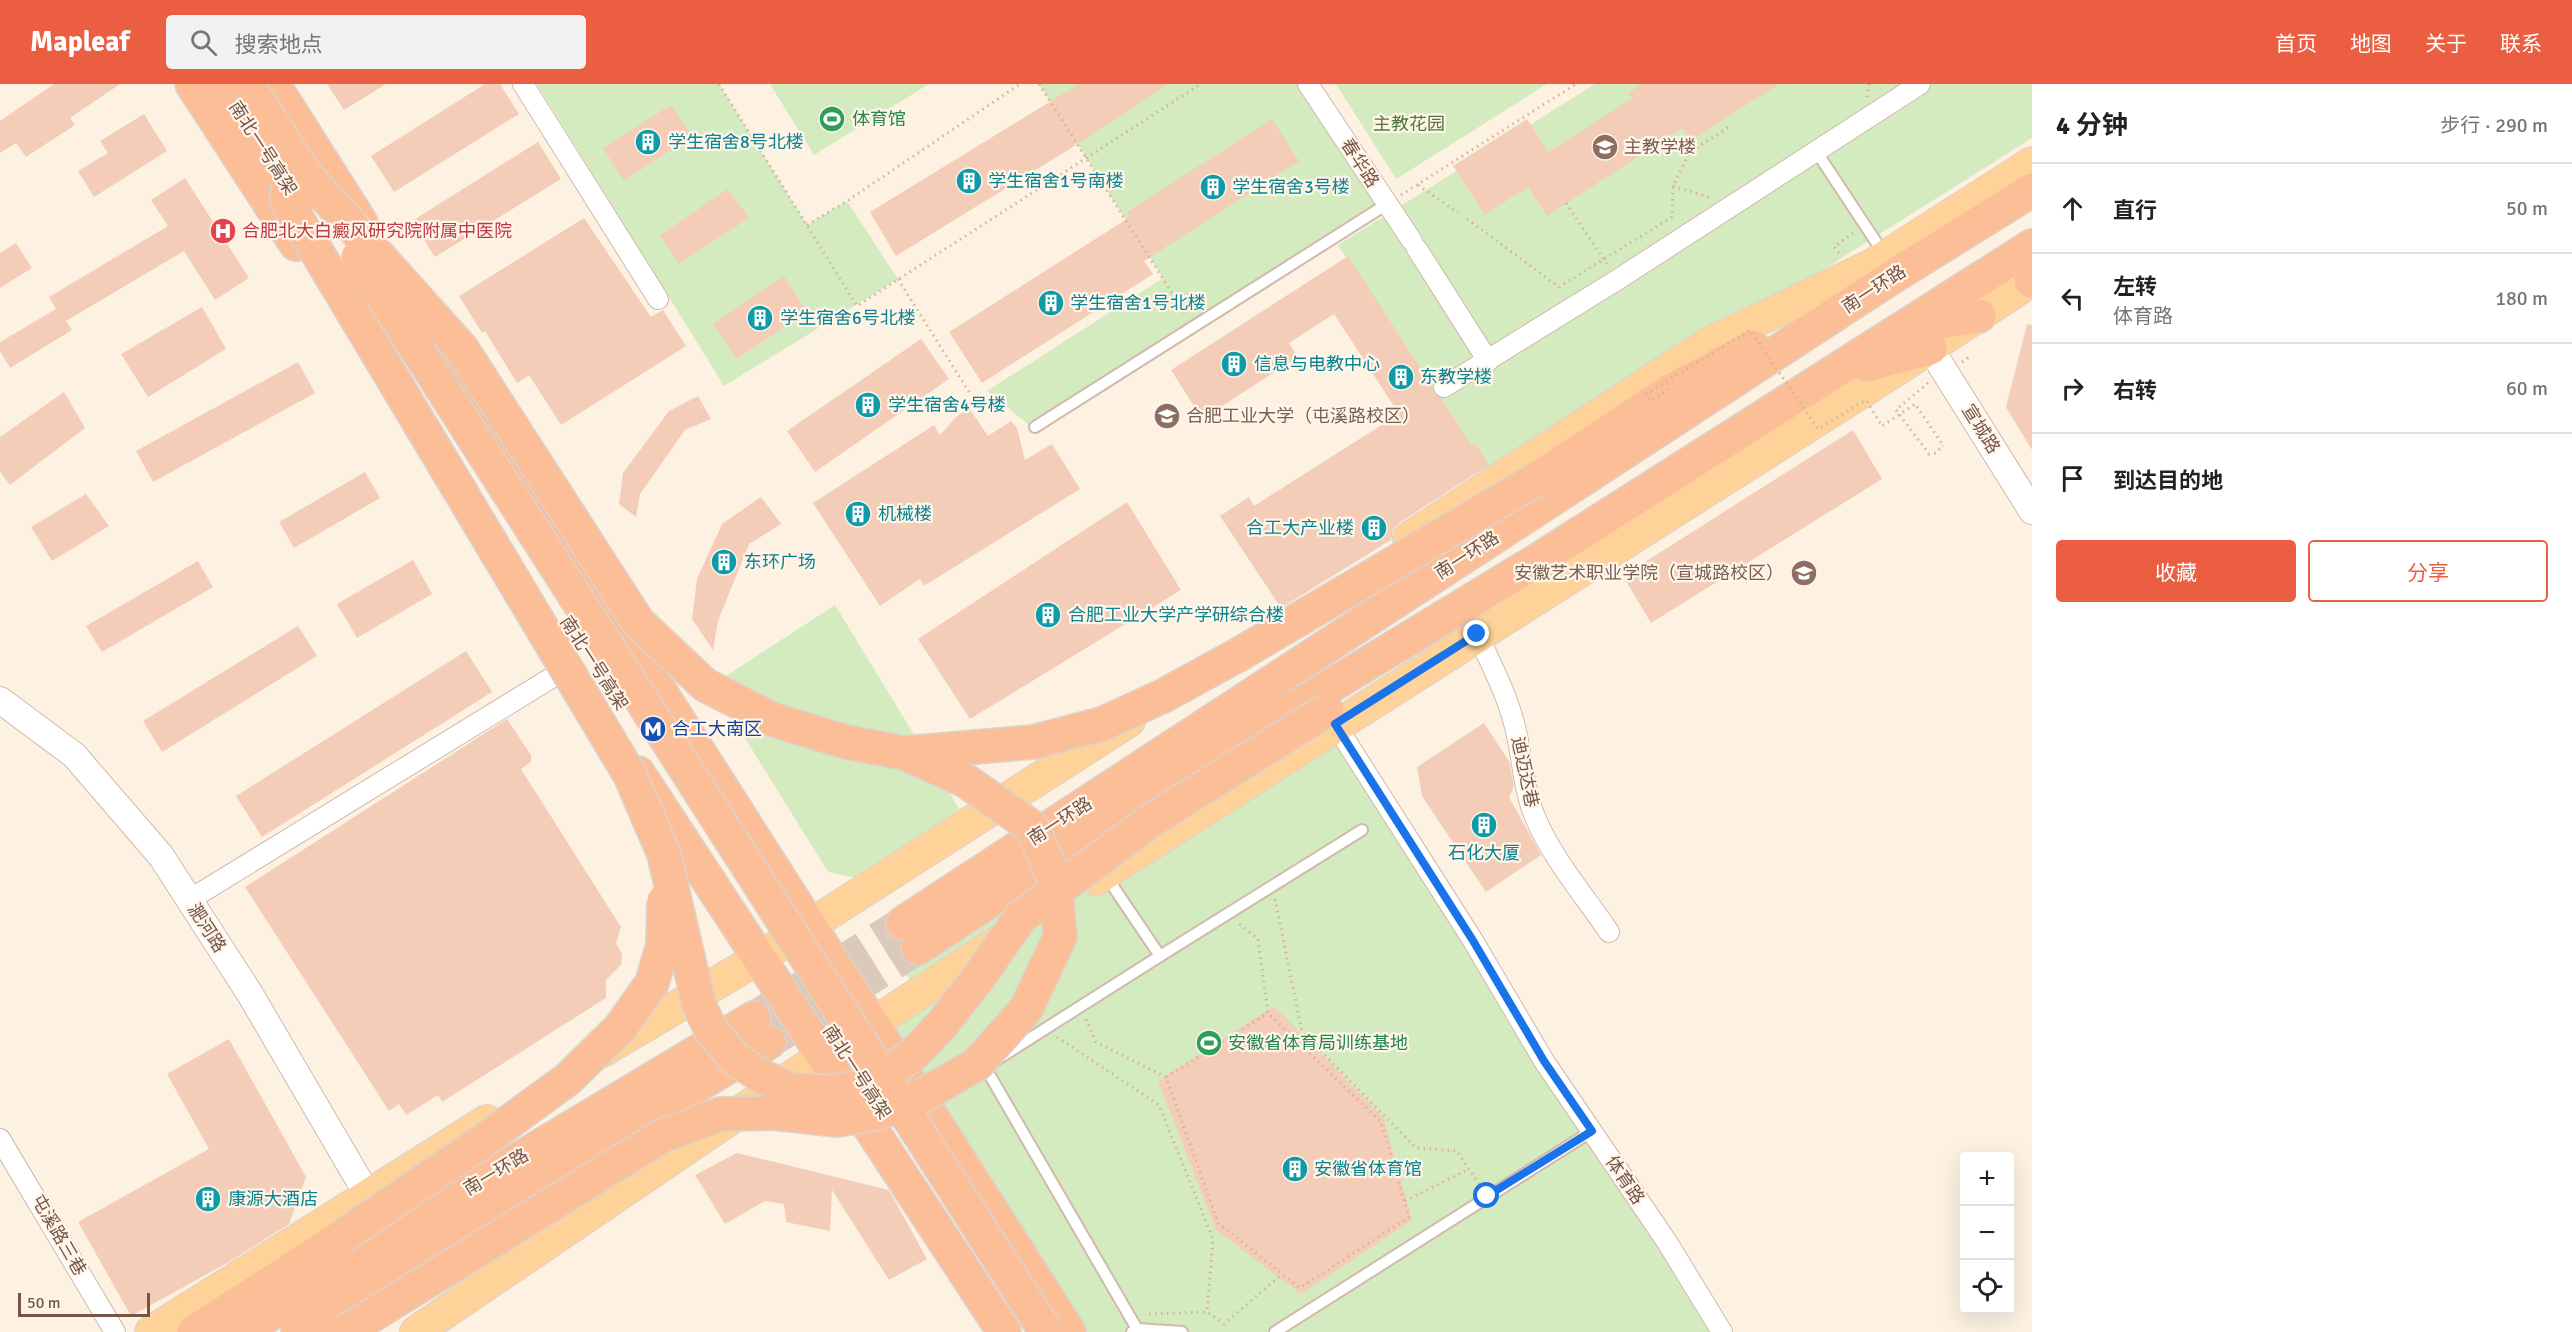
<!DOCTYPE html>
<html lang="zh">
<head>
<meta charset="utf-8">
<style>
  :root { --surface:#fff; --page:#f2f2f2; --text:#222; --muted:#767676; --line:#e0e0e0; --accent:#ec5e42 }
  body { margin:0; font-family:Signika,"Noto Sans SC",sans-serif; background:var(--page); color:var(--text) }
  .controls { position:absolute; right:18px; bottom:18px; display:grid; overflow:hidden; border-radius:6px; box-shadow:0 6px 24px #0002 }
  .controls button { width:54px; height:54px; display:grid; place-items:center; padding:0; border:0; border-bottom:2px solid var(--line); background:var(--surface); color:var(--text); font:30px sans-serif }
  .scale { position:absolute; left:18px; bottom:15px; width:132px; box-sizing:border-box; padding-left:6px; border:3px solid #765548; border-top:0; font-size:16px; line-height:21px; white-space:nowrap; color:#765548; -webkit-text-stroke:4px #fff5e9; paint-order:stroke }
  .stop { position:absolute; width:18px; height:18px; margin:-14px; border:4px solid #1a73e8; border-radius:50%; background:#fff }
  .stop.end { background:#1a73e8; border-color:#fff; box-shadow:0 2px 6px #0008 }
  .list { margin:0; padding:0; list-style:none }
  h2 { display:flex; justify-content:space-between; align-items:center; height:78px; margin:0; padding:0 24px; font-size:26px }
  h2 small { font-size:20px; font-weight:400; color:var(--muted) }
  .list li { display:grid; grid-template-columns:39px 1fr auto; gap:18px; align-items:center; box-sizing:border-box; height:90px; padding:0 24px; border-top:2px solid var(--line) }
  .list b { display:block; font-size:22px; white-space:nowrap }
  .list p { margin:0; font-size:20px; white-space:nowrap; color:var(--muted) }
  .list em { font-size:20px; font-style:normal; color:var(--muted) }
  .actions { display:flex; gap:12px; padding:18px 24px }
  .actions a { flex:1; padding:14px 0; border:2px solid var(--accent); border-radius:6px; text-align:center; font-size:21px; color:var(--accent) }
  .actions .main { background:var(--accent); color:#fff }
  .icon { flex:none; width:33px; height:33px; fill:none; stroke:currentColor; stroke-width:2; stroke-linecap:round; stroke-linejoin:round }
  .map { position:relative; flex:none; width:2032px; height:1248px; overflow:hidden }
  header { display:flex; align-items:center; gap:36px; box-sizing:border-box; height:84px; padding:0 30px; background:var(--accent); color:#fff }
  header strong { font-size:28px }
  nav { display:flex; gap:33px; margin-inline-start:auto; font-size:21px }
  .search { width:420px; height:54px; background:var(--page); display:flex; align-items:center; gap:15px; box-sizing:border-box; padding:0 21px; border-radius:6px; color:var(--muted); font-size:22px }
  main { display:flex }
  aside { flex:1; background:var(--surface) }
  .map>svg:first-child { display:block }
  .green { fill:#d4ebc0 }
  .building { fill:#f4cdb9 }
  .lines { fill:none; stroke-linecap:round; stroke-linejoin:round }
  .trunk-tunnel { stroke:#dbcabc; stroke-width:33; stroke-dasharray:33 16; stroke-linecap:butt }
  .service-casing { stroke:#d1baac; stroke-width:14 }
  .minor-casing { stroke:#d1baac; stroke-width:22 }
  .tertiary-casing { stroke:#d1baac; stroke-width:28 }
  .primary-casing { stroke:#dbd3cf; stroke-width:34 }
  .trunk-casing { stroke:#dbd3cf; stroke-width:36 }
  .path { stroke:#d8b09c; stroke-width:3; stroke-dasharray:1.5 4.5; stroke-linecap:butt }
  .service { stroke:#fff; stroke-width:10 }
  .minor { stroke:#fff; stroke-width:20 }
  .tertiary { stroke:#fff; stroke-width:26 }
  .primary { stroke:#fed298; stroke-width:32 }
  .trunk { stroke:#fcbe97; stroke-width:33 }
  .trunk-bridge-casing { stroke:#dbd3cf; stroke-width:36; stroke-linecap:butt }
  .path-bridge { stroke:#d8b09c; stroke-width:3; stroke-dasharray:1.5 4.5; stroke-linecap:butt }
  .trunk-bridge { stroke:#fcbe97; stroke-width:33 }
  .route { stroke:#1a73e8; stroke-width:8 }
  .labels { text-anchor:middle; stroke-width:4.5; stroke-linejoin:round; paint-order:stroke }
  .leisure-label { font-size:18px; fill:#27864d; stroke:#fff5e9; text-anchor:start }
  .park-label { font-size:18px; fill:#51763c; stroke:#fff5e9 }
  .culture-label { font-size:18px; fill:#0d838f; stroke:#fff5e9; text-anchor:start }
  .education-label { font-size:18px; fill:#785e54; stroke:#fff5e9; text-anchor:start }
  .street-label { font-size:18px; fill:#765548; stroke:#fff5e9 }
  .health-label { font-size:18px; fill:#be3a42; stroke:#fff5e9; text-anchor:start }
  .transit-label { font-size:18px; fill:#164399; stroke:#fff5e9; text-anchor:start }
</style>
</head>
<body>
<header>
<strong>Mapleaf</strong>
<div class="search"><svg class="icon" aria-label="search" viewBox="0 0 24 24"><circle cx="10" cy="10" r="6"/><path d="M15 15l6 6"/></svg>搜索地点</div>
<nav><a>首页</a><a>地图</a><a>关于</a><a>联系</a></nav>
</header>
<main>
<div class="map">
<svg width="2032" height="1248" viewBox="0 0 2032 1248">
  <rect width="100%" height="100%" fill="#fdf1e2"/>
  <g class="green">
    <polygon points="537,0 719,0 807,141 847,117 898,195 724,302"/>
    <polygon points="770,0 929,0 814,71"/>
    <polygon points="1039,0 1309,0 1387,120 1029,341 987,307 1163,194"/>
    <polygon points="1336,0 1547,0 1396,95"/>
    <polygon points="1595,0 2032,0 2032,54 1488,397 1338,161"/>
    <polygon points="835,521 963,731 865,796 828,788 712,601"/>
    <polygon points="1317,620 1722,1248 1069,1248 873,940 918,910 904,887"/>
  </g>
  <g class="building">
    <polygon points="54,0 120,0 70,34 75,41 26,73 16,59 0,69 0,37"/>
    <polygon points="327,0 386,0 344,26"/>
    <polygon points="485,0 500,0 519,30 394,108 371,72"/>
    <polygon points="1079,0 1168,0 1068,66 896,172 870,128"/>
    <polygon points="1642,0 1779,0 1690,57 1682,44 1547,132 1528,103 1485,131 1453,82 1527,35 1548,68 1633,14 1628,9"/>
    <polygon points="671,21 692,52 624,97 603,64"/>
    <polygon points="144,30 167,67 94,113 78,87 108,69 100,57"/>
    <polygon points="1272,35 1299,77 1144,177 1153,190 982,299 949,248 1130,133 1127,128"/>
    <polygon points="538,58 561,95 435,173 412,137"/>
    <polygon points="185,94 249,194 215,216 184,167 66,237 72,246 10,284 0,267 0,258 56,225 49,213 168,142 151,116"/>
    <polygon points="728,105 749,134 679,180 660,151"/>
    <polygon points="584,134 651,233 663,226 686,262 561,341 529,291 517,299 485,247 482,249 459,212"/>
    <polygon points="16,159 32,184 0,204 0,169"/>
    <polygon points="1348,172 1432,302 1434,310 1441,314 1471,361 1475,359 1489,381 1399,439 1393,446 1391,456 1281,524 1220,432 1249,413 1254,422 1399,330 1334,230 1289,259 1298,273 1202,335 1171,286"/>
    <polygon points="784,192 807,228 737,275 713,240"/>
    <polygon points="202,223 226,265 148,313 121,270"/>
    <polygon points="2027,240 2032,241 2032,366 2006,323"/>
    <polygon points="921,255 949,295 815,388 787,347"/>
    <polygon points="298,278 315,309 153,398 136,367"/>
    <polygon points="64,308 85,344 10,401 0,388 0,353"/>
    <polygon points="698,312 711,335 685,346 640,410 636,433 619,420 623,389 669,327"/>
    <polygon points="969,324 988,352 1011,337 1017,344 1025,376 1052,360 1080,405 924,502 920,495 880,522 813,419 934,341 940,351 956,333"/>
    <polygon points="1853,346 1882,395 1651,539 1623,492"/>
    <polygon points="365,388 380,414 294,464 279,438"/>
    <polygon points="86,410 109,442 52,477 31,443"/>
    <polygon points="761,413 781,440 749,460 718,537 713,566 692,535 697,495 722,440"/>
    <polygon points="1127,418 1181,506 970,635 918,555"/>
    <polygon points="413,476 432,510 357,554 337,520"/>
    <polygon points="198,477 213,503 102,568 86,542"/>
    <polygon points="298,542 317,572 162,668 143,637"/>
    <polygon points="466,567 492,608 262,753 236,712"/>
    <polygon points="507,635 531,671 531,678 521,685 621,843 616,859 622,870 621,881 606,896 606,914 442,1018 438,1011 406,1031 399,1020 389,1027 245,803"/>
    <polygon points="1484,639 1509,677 1514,702 1509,713 1541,771 1486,808 1422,712 1417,683"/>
    <polygon points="1274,922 1384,1034 1412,1136 1301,1210 1216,1146 1158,997"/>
    <polygon points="229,955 306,1093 289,1140 229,1178 131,1232 78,1138 209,1065 167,990"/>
    <polygon points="737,1069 889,1106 927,1175 889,1196 832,1106 830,1147 786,1138 784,1120 765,1117 725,1140 695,1091"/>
  </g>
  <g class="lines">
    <g class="trunk-tunnel">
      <polyline points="754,934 903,839"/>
      <polyline points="769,958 918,864"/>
    </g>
    <defs>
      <g id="service">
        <polyline points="1816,67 1884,170"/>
        <polyline points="1035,343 1387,120"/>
        <polyline points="1106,792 1160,872 985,983 1137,1245"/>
        <polyline points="1160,872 1362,746"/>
        <polyline points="1132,1248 1137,1245 1182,1248"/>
        <polyline points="1275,1248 1592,1047"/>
      </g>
      <g id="minor">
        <polyline points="523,0 658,215"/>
        <polyline points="1308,0 1412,157"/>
        <polyline points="1417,165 1488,277"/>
        <polyline points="1444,303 1617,196 1920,0"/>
        <path d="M1477,550C1493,584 1510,616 1517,652C1523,679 1524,707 1535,733C1552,774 1584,811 1609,848"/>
        <polyline points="1335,640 1472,855 1544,977 1667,1158 1722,1248"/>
        <polyline points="189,816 569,583"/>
        <polyline points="0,1055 115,1248"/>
      </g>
      <g id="tertiary">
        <polyline points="1930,264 2032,427"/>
        <polyline points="0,616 74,671 161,772 250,910 367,1110"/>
      </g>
      <g id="primary">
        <polyline points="1409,454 1708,260 1874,180 2032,79"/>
        <polyline points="1096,795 1899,284 2032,196"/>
        <polyline points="602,967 759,874 1129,637"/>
        <polyline points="151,1248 487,1037"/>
        <polyline points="416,1248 824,971 1006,853"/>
      </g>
      <g id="trunk">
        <polyline points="192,0 296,160"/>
        <polyline points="222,0 288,102"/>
        <polyline points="273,0 361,139"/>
        <polyline points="2031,197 2032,196"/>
        <polyline points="421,233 1069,1248"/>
        <polyline points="1922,241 1979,232"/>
        <polyline points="1866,281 1930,264"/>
        <polyline points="1537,395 1670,307 1753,263"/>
        <polyline points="638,689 1004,1248"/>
        <polyline points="903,839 1886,197 2032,106"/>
        <polyline points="918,864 1138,719 1538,476 2032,162"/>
        <polyline points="194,1248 340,1154"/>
        <polyline points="242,1248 427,1130 754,934"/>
        <polyline points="298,1248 441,1157 769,958"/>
      </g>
    </defs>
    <use href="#service" class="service-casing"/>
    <use href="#minor" class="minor-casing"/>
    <use href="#tertiary" class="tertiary-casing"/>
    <use href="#primary" class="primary-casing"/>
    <use href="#trunk" class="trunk-casing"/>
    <g class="path">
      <polyline points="719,0 857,222 1201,0"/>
      <polyline points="1039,0 1186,231"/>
      <polyline points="1867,13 1869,0"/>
      <polyline points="1418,101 1458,129"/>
      <polyline points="1673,102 1711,114"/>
      <polyline points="1401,111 1576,0"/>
      <polyline points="1566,119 1608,182"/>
      <polyline points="1467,135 1559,203 1672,133 1673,102 1690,68 1729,43"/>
      <polyline points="807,141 847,117 1020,0"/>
      <polyline points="1839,169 1834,163 1853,149"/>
      <polyline points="898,195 969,308"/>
      <polyline points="1962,278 1971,272"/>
      <polyline points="1928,299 1896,326 1929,370 1936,369 1943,361"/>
      <polyline points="1275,815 1302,948 1416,1064 1457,1067 1481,1103"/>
      <polyline points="1086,935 1096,958 1166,993 1218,1139 1300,1204 1409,1133 1381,1038 1268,929 1258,855 1238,839"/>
      <polyline points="1057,953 1159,1021 1213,1155 1207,1228"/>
      <polyline points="1166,993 1268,929"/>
      <polyline points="1405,1117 1469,1085"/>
      <polyline points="1149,1230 1207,1228 1224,1240 1281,1191"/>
    </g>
    <use href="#service" class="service"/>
    <use href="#minor" class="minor"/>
    <use href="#tertiary" class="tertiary"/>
    <use href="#primary" class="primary"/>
    <use href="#trunk" class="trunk"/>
    <defs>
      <g id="trunk-bridge">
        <polyline points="247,0 317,109"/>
        <polyline points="306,91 462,265 638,538 705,601 774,636 846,658 904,669 966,697 1032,743 1055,796 1060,853 1026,925 977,980 913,1017 877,1029 837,1036 775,1029 721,1030 662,1052 345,1248"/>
        <polyline points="288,102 287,118 630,691 664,770 699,921 711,946 735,975 763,993 792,1006 833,1008 873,1000 915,969 943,939 979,893 1021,833 1153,735 1327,626"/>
        <polyline points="358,173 1046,1248"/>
        <polyline points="907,669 1033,658 1102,640 1163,612 1238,571 1537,395"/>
        <polyline points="340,1154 483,1057 568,995 620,944 652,899 663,861 664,817"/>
      </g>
    </defs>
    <use href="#trunk-bridge" class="trunk-bridge-casing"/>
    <polyline class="path-bridge" points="1669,305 1651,317 1646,310 1750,246 1818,345 1866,316 1882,342 1915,320 1943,361"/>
    <use href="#trunk-bridge" class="trunk-bridge"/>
  </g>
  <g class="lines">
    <polyline class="route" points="1477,550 1335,640 1472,855 1544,977 1592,1047 1487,1112"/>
  </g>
  <defs>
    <symbol id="stadium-disc" viewBox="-11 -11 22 22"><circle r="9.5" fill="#2e9e5b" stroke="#fff5e9"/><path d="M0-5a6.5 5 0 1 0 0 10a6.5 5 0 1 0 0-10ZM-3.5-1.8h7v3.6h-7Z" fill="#fff"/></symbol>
    <symbol id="building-disc" viewBox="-11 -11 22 22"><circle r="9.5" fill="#0f9aa8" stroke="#fff5e9"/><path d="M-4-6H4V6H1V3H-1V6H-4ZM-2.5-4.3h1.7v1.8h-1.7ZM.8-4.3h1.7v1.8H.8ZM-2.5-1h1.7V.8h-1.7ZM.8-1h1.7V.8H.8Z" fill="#fff"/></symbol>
    <symbol id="university-disc" viewBox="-11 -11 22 22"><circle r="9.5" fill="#8d6e63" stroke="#fff5e9"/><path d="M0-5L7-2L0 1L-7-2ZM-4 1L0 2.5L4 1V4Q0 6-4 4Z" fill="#fff"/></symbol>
    <symbol id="hospital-disc" viewBox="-11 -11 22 22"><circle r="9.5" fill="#e0444e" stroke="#fff5e9"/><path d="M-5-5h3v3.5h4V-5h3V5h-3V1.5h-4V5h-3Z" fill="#fff"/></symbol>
    <symbol id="metro-disc" viewBox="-11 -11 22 22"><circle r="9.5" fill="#1a4fb4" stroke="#fff5e9"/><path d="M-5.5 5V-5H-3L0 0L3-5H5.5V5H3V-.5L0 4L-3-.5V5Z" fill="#fff"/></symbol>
  </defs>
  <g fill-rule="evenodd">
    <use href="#stadium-disc" x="817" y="20" width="30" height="30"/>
    <use href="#building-disc" x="633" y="43" width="30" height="30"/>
    <use href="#university-disc" x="1590" y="48" width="30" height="30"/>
    <use href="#building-disc" x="954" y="82" width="30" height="30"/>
    <use href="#building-disc" x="1198" y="88" width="30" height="30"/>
    <use href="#hospital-disc" x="208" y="132" width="30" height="30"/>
    <use href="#building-disc" x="1036" y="204" width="30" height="30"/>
    <use href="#building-disc" x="745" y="219" width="30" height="30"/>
    <use href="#building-disc" x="1219" y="265" width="30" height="30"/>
    <use href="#building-disc" x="1386" y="278" width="30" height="30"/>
    <use href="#building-disc" x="853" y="306" width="30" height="30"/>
    <use href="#university-disc" x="1152" y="317" width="30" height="30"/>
    <use href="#building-disc" x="843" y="415" width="30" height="30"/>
    <use href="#building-disc" x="1359" y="429" width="30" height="30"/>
    <use href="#building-disc" x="709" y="463" width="30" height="30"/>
    <use href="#university-disc" x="1789" y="474" width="30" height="30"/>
    <use href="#building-disc" x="1033" y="516" width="30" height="30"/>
    <use href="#metro-disc" x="638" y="630" width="30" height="30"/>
    <use href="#building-disc" x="1469" y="726" width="30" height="30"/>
    <use href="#stadium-disc" x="1194" y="944" width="30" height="30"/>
    <use href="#building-disc" x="1280" y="1070" width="30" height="30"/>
    <use href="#building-disc" x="193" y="1100" width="30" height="30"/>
  </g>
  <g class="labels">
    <g class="leisure-label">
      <text x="852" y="41">体育馆</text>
      <text x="1228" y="965">安徽省体育局训练基地</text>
    </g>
    <g class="park-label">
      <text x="1409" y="46">主教花园</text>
    </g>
    <g class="culture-label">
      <text x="668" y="64">学生宿舍8号北楼</text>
      <text x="988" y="103">学生宿舍1号南楼</text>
      <text x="1232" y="109">学生宿舍3号楼</text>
      <text x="1070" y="225">学生宿舍1号北楼</text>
      <text x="780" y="240">学生宿舍6号北楼</text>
      <text x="1254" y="286">信息与电教中心</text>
      <text x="1420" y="299">东教学楼</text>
      <text x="888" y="327">学生宿舍4号楼</text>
      <text x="878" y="436">机械楼</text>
      <text x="1354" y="450" text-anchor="end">合工大产业楼</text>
      <text x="744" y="484">东环广场</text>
      <text x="1068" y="537">合肥工业大学产学研综合楼</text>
      <text x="1484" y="775" text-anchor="middle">石化大厦</text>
      <text x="1314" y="1091">安徽省体育馆</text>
      <text x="228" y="1121">康源大酒店</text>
    </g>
    <g class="education-label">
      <text x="1624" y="69">主教学楼</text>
      <text x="1186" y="338">合肥工业大学（屯溪路校区）</text>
      <text x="1784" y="495" text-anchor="end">安徽艺术职业学院（宣城路校区）</text>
    </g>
    <g class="street-label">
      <text transform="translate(263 64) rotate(57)" y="6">南北一号高架</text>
      <text transform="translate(1360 79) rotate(57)" y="6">春华路</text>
      <text transform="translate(1874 205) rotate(-33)" y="6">南一环路</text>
      <text transform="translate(1981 345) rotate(58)" y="6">宣城路</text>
      <text transform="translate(1467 471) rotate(-33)" y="6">南一环路</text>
      <text transform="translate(594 579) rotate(57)" y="6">南北一号高架</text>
      <text transform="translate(1525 688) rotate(78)" y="6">迪迈达巷</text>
      <text transform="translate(1060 737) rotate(-33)" y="6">南一环路</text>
      <text transform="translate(207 844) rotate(57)" y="6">淝河路</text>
      <text transform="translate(857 988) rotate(57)" y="6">南北一号高架</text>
      <text transform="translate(496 1088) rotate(-31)" y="6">南一环路</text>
      <text transform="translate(1625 1096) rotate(56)" y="6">体育路</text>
      <text transform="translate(59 1151) rotate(60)" y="6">屯溪路三巷</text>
    </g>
    <g class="health-label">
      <text x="242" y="153">合肥北大白癜风研究院附属中医院</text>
    </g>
    <g class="transit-label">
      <text x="672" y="651">合工大南区</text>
    </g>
  </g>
</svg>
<div class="controls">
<button>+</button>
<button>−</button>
<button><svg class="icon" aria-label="locate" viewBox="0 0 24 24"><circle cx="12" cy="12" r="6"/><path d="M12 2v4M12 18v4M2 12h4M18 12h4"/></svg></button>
</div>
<div class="scale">50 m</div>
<div class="stop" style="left:1487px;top:1112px"></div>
<div class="stop end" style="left:1477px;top:550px"></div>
</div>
<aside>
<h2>4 分钟<small>步行 · 290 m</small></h2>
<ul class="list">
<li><svg class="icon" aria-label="ahead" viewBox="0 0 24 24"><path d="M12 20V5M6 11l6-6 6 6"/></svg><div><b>直行</b></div><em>50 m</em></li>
<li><svg class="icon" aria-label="left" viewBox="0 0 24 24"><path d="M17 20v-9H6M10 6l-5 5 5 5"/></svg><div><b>左转</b><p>体育路</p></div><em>180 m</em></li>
<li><svg class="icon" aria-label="right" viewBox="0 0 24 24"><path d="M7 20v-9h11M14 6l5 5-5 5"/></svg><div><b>右转</b></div><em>60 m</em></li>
<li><svg class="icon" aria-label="arrive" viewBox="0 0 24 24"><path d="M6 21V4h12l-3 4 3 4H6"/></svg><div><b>到达目的地</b></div></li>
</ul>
<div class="actions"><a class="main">收藏</a><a>分享</a></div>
</aside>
</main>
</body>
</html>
